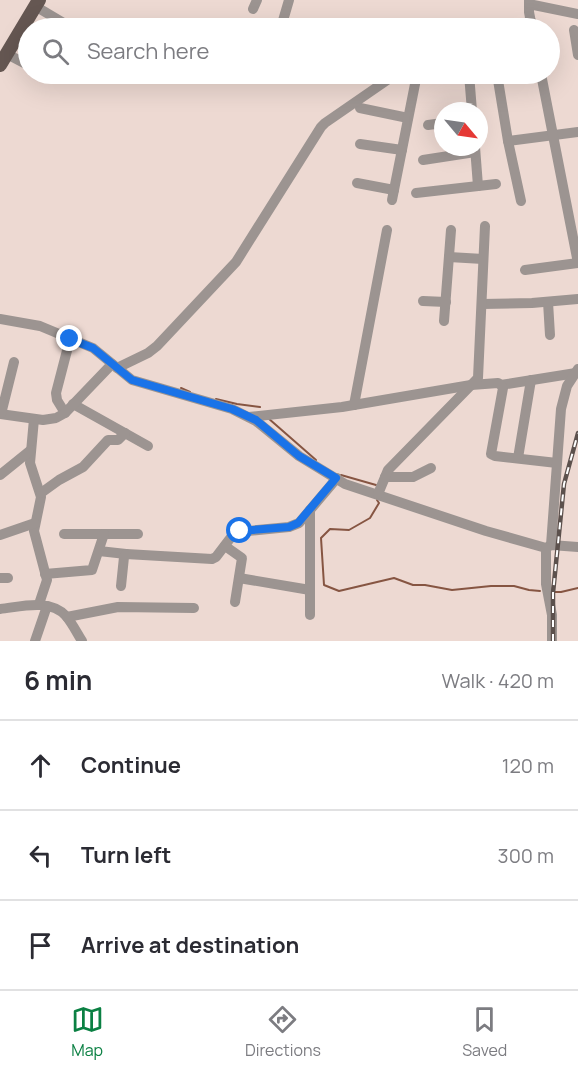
<!DOCTYPE html>
<html lang="en">
<head>
<meta charset="utf-8">
<style>
  :root { --surface:#fff; --page:#f7f7f7; --text:#2b2b33; --muted:#7c7c81; --line:#e1e1e2; --accent:#0b8043 }
  body { margin:0; font-family:Manrope,sans-serif; background:var(--page); color:var(--text) }
  .compass { position:absolute; left:434px; top:102px; width:54px; height:54px; border-radius:50%; background:var(--surface); box-shadow:0 6px 24px #0002; rotate:119deg }
  .stop { position:absolute; width:18px; height:18px; margin:-14px; border:4px solid #1a73e8; border-radius:50%; background:#fff }
  .stop.end { background:#1a73e8; border-color:#fff; box-shadow:0 2px 6px #0008 }
  .list { margin:0; padding:0; list-style:none }
  h2 { display:flex; justify-content:space-between; align-items:center; height:78px; margin:0; padding:0 24px; font-size:26px }
  h2 small { font-size:20px; font-weight:400; color:var(--muted) }
  .list li { display:grid; grid-template-columns:39px 1fr auto; gap:18px; align-items:center; box-sizing:border-box; height:90px; padding:0 24px; border-top:2px solid var(--line) }
  .list b { display:block; font-size:22px; white-space:nowrap }
  .list em { font-size:20px; font-style:normal; color:var(--muted) }
  .icon { flex:none; width:33px; height:33px; fill:none; stroke:currentColor; stroke-width:2; stroke-linecap:round; stroke-linejoin:round }
  .map { position:relative; flex:none; width:578px; height:641px; overflow:hidden }
  .search { position:absolute; background:var(--surface); box-shadow:0 6px 24px #0002; left:18px; right:18px; top:18px; height:66px; display:flex; align-items:center; gap:15px; box-sizing:border-box; padding:0 21px; border-radius:33px; color:var(--muted); font-size:22px }
  .sheet { height:348px; background:var(--surface) }
  nav { display:flex; justify-content:space-around; align-items:center; box-sizing:border-box; height:84px; border-top:2px solid var(--line); background:var(--surface); font-size:16px; color:var(--muted) }
  nav a { display:grid; justify-items:center; gap:3px }
  nav .on { color:var(--accent) }
  .map>svg:first-child { display:block }
  .lines { fill:none; stroke-linecap:round; stroke-linejoin:round }
  .stream { stroke:#865542; stroke-width:2 }
  .minor { stroke:#9c9491; stroke-width:10 }
  .major { stroke:#655752; stroke-width:14 }
  .rail-casing { stroke:#5c514d; stroke-width:4.5 }
  .rail { stroke:#fff; stroke-width:2; stroke-dasharray:7; stroke-linecap:butt }
  .route { stroke:#1a73e8; stroke-width:8 }
</style>
</head>
<body>
<div class="map">
<svg width="578" height="641" viewBox="0 0 578 641">
  <rect width="100%" height="100%" fill="#edd9d2"/>
  <g class="lines">
    <g class="stream">
      <polyline points="181,388 190,392"/>
      <polyline points="216,399 237,404 260,407"/>
      <polyline points="268,418 316,460"/>
      <polyline points="341,475 376,485"/>
      <polyline points="377,500 379,503 370,518 349,530 330,529 321,538 324,585 339,591 394,578 413,585 425,585 452,590 491,586 514,586 529,590 540,591"/>
      <polyline points="555,592 561,592 578,588"/>
    </g>
    <g class="minor">
      <polyline points="529,0 529,12 532,28"/>
      <polyline points="529,4 578,14"/>
      <polyline points="35,6 72,28"/>
      <polyline points="253,9 257,0"/>
      <polyline points="282,24 289,0"/>
      <polyline points="511,28 531,21"/>
      <polyline points="574,30 578,55"/>
      <polyline points="7,54 28,65"/>
      <polyline points="43,74 47,76 49,74"/>
      <polyline points="469,74 472,111"/>
      <polyline points="497,74 508,141 521,201"/>
      <polyline points="360,108 408,118"/>
      <polyline points="428,125 443,123"/>
      <polyline points="508,141 578,132"/>
      <polyline points="360,144 402,150"/>
      <polyline points="475,147 478,186"/>
      <polyline points="423,160 475,152"/>
      <polyline points="357,183 394,190"/>
      <polyline points="416,193 496,184"/>
      <polyline points="392,200 417,74"/>
      <polyline points="449,257 483,259"/>
      <polyline points="525,270 578,263 541,74"/>
      <polyline points="423,301 446,302"/>
      <polyline points="548,302 550,335"/>
      <polyline points="482,304 532,303 578,299"/>
      <polyline points="0,319 40,326 93,348 132,380 232,409 256,421 299,456 345,484 486,531 546,548 551,545 578,547"/>
      <polyline points="444,321 451,230"/>
      <polyline points="117,368 148,353 157,346 236,262 321,127 325,123 396,74"/>
      <polyline points="501,385 576,373"/>
      <polyline points="73,404 148,446"/>
      <polyline points="354,405 387,230"/>
      <polyline points="65,413 57,400 56,393 70,339"/>
      <polyline points="0,414 43,420 56,418 65,413 112,364"/>
      <polyline points="1,414 14,362"/>
      <polyline points="249,417 342,407 471,385 498,383 501,385 503,388 491,454 495,456 557,463"/>
      <polyline points="34,419 30,463 41,497 34,531 47,580 39,604"/>
      <polyline points="518,458 531,380"/>
      <polyline points="0,475 31,450"/>
      <polyline points="385,477 413,477 431,468"/>
      <polyline points="41,493 59,480 83,467 108,440 118,440 125,433"/>
      <polyline points="378,494 388,470 478,378 485,226"/>
      <polyline points="64,534 138,534"/>
      <polyline points="0,535 35,523"/>
      <polyline points="551,545 561,409 567,386 578,369"/>
      <polyline points="225,546 242,558 235,602"/>
      <polyline points="546,548 546,584 552,615 552,641"/>
      <polyline points="99,551 126,554"/>
      <polyline points="45,574 92,570 104,534"/>
      <polyline points="0,578 8,578"/>
      <polyline points="239,578 310,590"/>
      <polyline points="121,586 124,557 126,554 212,559 216,557 232,536 237,532 289,527 299,523 337,478"/>
      <path d="M0,609C20,607 50,598 66,616C72,623 77,633 82,641"/>
      <polyline points="310,615 310,510"/>
      <polyline points="67,617 118,607 194,608"/>
      <polyline points="35,641 47,606"/>
    </g>
    <polyline class="major" points="0,65 39,0"/>
    <defs>
      <polyline id="rail" points="553,641 553,593 564,484 578,433"/>
    </defs>
    <use href="#rail" class="rail-casing"/>
    <use href="#rail" class="rail"/>
  </g>
  <g class="lines">
    <polyline class="route" points="70,339 93,348 132,380 232,409 256,420 299,456 336,478 298,523 289,527 240,531"/>
  </g>
</svg>
<svg class="compass" viewBox="-18 -18 36 36"><path d="M0-13l5 13h-10z" fill="#e53935"/><path d="M0 13l5-13h-10z" fill="#7c7c81"/></svg>
<div class="stop" style="left:240px;top:531px"></div>
<div class="stop end" style="left:70px;top:339px"></div>
<div class="search"><svg class="icon" aria-label="search" viewBox="0 0 24 24"><circle cx="10" cy="10" r="6"/><path d="M15 15l6 6"/></svg>Search here</div>
</div>
<section class="sheet">
<h2>6 min<small>Walk · 420 m</small></h2>
<ul class="list">
<li><svg class="icon" aria-label="ahead" viewBox="0 0 24 24"><path d="M12 20V5M6 11l6-6 6 6"/></svg><div><b>Continue</b></div><em>120 m</em></li>
<li><svg class="icon" aria-label="left" viewBox="0 0 24 24"><path d="M17 20v-9H6M10 6l-5 5 5 5"/></svg><div><b>Turn left</b></div><em>300 m</em></li>
<li><svg class="icon" aria-label="arrive" viewBox="0 0 24 24"><path d="M6 21V4h12l-3 4 3 4H6"/></svg><div><b>Arrive at destination</b></div></li>
</ul>
</section>
<nav>
<a class="on"><svg class="icon" aria-label="map" viewBox="0 0 24 24"><path d="M3 6l6-2 6 2 6-2v14l-6 2-6-2-6 2zM9 4v14M15 6v14"/></svg>Map</a>
<a><svg class="icon" aria-label="directions" viewBox="0 0 24 24"><path d="M12 3l9 9-9 9-9-9zM9 14v-3h6M13 9l2 2-2 2"/></svg>Directions</a>
<a><svg class="icon" aria-label="saved" viewBox="0 0 24 24"><path d="M7 4h10v16l-5-4-5 4z"/></svg>Saved</a>
</nav>
</body>
</html>
